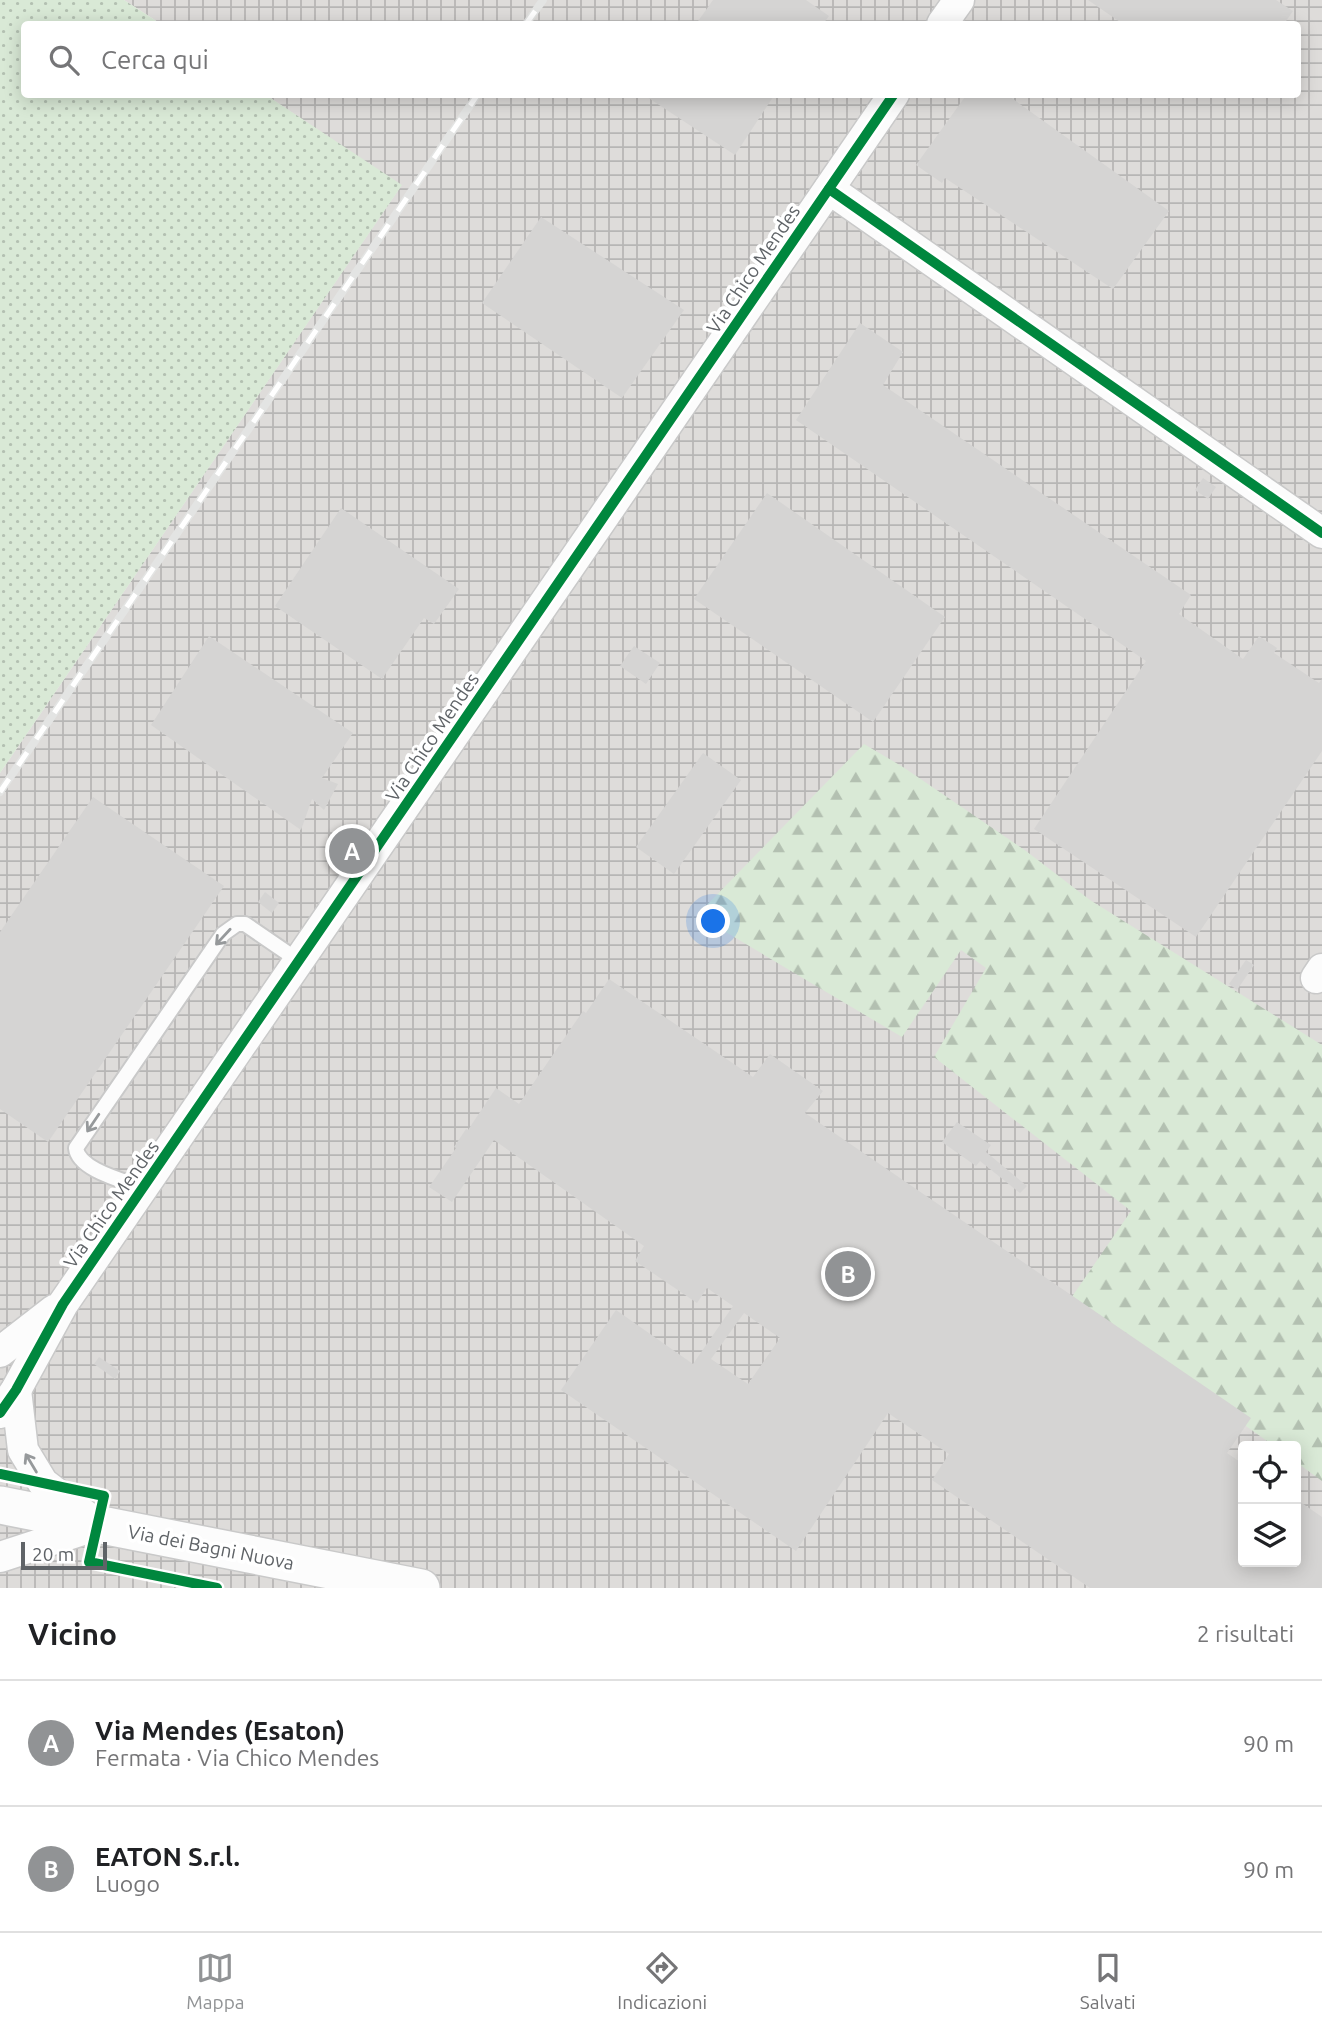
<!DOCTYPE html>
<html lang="it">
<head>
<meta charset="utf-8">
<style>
  :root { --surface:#fff; --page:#f2f2f2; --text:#202124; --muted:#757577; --line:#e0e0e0; --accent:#919395 }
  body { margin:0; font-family:Ubuntu,sans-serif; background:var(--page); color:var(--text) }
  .controls { position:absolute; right:21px; bottom:21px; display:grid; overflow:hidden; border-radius:7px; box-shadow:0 4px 18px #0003 }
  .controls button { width:63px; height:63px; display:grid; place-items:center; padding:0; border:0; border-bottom:2px solid var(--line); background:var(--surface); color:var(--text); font:35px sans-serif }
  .scale { position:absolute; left:21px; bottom:18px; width:86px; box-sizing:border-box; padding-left:7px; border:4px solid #5f6367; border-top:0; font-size:19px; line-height:24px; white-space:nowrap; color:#5f6367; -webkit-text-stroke:5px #fff; paint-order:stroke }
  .you { position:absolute; left:714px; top:922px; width:24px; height:24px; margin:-18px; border:5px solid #fff; border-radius:50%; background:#1a73e8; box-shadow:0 0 0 10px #1a73e833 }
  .badge { display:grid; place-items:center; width:46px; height:46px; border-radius:50%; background:var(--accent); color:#fff; font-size:23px; font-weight:700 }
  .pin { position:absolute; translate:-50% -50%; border:4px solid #fff; box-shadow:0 2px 7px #0006 }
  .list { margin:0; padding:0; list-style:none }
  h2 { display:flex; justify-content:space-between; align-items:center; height:91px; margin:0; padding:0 28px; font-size:30px }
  h2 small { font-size:23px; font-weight:400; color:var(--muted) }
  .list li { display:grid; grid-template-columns:46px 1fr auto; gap:21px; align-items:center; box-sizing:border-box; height:126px; padding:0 28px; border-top:2px solid var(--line) }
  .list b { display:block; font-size:26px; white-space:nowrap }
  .list p { margin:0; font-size:23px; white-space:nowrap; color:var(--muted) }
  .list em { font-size:23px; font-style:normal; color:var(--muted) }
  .icon { flex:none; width:38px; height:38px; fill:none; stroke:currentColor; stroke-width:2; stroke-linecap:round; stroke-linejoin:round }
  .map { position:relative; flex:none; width:1322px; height:1588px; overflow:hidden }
  .search { position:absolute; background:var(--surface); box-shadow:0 4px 18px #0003; left:21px; right:21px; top:21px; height:77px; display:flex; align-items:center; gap:18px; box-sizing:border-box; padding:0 24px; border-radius:7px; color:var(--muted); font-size:26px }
  .sheet { height:343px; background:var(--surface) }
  nav { display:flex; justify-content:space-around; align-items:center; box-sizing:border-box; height:98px; border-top:2px solid var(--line); background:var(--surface); font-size:19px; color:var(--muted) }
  nav a { display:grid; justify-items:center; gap:4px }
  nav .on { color:var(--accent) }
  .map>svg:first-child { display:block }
  .industrial { fill:url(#industrial-grid); fill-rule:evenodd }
  .grass { fill:url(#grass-dots) }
  .forest { fill:url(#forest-firs) }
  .building { fill:#d5d4d3; fill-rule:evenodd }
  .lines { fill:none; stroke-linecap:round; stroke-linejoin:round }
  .service-casing { stroke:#c9c9c9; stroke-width:18 }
  .minor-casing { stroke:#c9c9c9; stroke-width:33 }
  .tertiary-casing { stroke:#c9c9c9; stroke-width:40 }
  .service { stroke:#fcfcfc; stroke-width:14 }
  .minor { stroke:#fcfcfc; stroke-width:30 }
  .tertiary { stroke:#fcfcfc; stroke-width:37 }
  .rail-casing { stroke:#e3e4e3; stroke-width:8 }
  .rail { stroke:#fff; stroke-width:5; stroke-dasharray:16; stroke-linecap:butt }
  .cycleway-casing { stroke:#fff; stroke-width:15 }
  .cycleway { stroke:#00873e; stroke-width:10 }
  .oneway { stroke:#96999b }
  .labels { text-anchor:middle; stroke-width:7; stroke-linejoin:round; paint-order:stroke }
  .street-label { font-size:19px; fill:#5f6367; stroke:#fff }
</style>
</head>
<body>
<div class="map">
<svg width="1322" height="1588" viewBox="0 0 1322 1588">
  <defs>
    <pattern id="industrial-grid" width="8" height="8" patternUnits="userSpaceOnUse" patternTransform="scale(1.75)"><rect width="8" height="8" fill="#dedcda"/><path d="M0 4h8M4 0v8" fill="none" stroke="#b7b6b5"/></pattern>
    <pattern id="grass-dots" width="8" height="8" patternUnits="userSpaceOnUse" patternTransform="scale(1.75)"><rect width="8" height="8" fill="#d9e9d6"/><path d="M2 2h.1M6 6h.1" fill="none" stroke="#b3c0b1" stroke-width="1.8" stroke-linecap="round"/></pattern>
    <pattern id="forest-firs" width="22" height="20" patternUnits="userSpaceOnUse" patternTransform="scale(1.75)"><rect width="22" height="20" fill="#d9e9d6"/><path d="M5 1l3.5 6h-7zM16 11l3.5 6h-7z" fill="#b3c0b1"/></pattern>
  </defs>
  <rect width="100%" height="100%" fill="#eeedea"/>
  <path class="industrial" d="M124,0H1322V1588H0V773L401,186L266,95L1298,94V24H161ZM1243,1446H1296V1562H1243Z"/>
  <polygon class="grass" points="0,0 124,0 161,24 24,24 24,94 266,95 402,185 0,773"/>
  <polygon class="forest" points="864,744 903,767 1026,851 1090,900 1322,1045 1322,1481 1296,1462 1296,1446 1274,1446 1069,1301 1131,1211 934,1057 986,968 961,950 902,1037 697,915"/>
  <g class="building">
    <polygon points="713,0 806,0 829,16 823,24 696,24"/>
    <polygon points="1088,0 1276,0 1293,11 1284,24 1123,24"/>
    <polygon points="648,94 775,94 735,155 647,97"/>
    <polygon points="967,94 1006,94 1169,211 1113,289 945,178 942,183 916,165"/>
    <polygon points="541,217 684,310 622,398 482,303"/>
    <polygon points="860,323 903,352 883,385 1191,595 1179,614 1243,659 1259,636 1277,648 1274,653 1319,683 1322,679 1322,751 1196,937 1034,829 1146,661 796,420"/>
    <polygon points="1203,478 1216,487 1208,499 1195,490"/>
    <polygon points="767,493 945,617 873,722 694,599"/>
    <polygon points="341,508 459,589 434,624 424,618 382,679 275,606"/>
    <polygon points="209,636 353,733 322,778 338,784 324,810 312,799 301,830 151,725"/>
    <polygon points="634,646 660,663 646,684 620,666"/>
    <polygon points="703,753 741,780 674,874 636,847"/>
    <polygon points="93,797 224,886 48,1142 0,1109 0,932"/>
    <polygon points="265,892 279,903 272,913 258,902"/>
    <polygon points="1246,960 1254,965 1237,990 1229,984"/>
    <path d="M609,979L753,1077L770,1054L823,1091L805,1113L1251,1418L1227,1453L1243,1464V1562H1296V1499L1322,1517V1588H1090L932,1480L949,1454L888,1413L796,1551L561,1390L616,1310L693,1364L733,1306L707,1288L697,1303L635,1261L644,1246L494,1140L452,1202L429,1187L456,1148L454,1147L466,1129L468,1130L496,1088L519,1104L583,1011L586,1013ZM744,1313L780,1338L748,1384L711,1359Z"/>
    <polygon points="957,1122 991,1145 986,1152 1027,1186 1020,1193 980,1161 976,1166 942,1142"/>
    <polygon points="99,1357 120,1371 115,1379 94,1364"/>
  </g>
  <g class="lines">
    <defs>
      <path id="service" d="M143,1188C125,1181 78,1170 76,1148L223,934L237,924H245L299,961"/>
      <g id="minor">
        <polyline points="942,24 959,0"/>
        <polyline points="829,189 1322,533"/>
        <polyline points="1316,978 1322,969"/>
        <polyline points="0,1352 54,1310"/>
        <polyline points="16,1390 23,1450 43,1483 95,1523"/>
        <polyline points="0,1413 16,1390 63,1304 894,94"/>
        <polyline points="0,1557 98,1525"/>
      </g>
      <polyline id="tertiary" points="0,1505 421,1588"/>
    </defs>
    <use href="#service" class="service-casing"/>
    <use href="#minor" class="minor-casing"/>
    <use href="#tertiary" class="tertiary-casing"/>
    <use href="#service" class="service"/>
    <use href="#minor" class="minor"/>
    <use href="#tertiary" class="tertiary"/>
    <defs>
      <g id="rail">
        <polyline points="526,24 543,0"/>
        <polyline points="0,792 478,94"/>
      </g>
    </defs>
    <use href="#rail" class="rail-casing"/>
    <use href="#rail" class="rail"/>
    <defs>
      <g id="cycleway">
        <polyline points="829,189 1322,533"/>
        <polyline points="0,1413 16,1390 63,1304 894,94"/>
        <polyline points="0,1474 104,1496 89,1562 217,1588"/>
      </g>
    </defs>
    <use href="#cycleway" class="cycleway-casing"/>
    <use href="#cycleway" class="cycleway"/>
  </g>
  <defs><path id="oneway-shaft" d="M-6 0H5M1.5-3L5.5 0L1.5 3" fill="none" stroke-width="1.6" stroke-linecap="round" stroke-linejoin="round" transform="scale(1.75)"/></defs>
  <g class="oneway">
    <use href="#oneway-shaft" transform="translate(223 937) rotate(133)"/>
    <use href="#oneway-shaft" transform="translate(93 1123) rotate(124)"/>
    <use href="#oneway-shaft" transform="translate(31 1463) rotate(-121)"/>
  </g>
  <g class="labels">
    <g class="street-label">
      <text transform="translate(753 269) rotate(-56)" y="7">Via Chico Mendes</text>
      <text transform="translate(432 737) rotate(-56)" y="7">Via Chico Mendes</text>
      <text transform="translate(111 1204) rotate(-55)" y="7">Via Chico Mendes</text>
      <text transform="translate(211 1547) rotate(11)" y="7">Via dei Bagni Nuova</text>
    </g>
  </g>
</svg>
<div class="controls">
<button><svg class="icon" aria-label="locate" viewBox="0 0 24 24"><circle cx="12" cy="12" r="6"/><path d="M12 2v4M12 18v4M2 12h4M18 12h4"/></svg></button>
<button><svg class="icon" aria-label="layers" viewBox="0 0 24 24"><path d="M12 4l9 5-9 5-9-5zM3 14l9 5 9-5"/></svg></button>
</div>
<div class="scale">20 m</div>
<div class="you"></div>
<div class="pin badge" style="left:352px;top:851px">A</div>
<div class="pin badge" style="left:848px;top:1274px">B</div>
<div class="search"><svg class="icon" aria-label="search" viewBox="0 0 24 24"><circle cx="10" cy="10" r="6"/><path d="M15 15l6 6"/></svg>Cerca qui</div>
</div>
<section class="sheet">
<h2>Vicino<small>2 risultati</small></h2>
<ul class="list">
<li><span class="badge">A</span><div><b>Via Mendes (Esaton)</b><p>Fermata · Via Chico Mendes</p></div><em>90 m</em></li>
<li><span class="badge">B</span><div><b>EATON S.r.l.</b><p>Luogo</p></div><em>90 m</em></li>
</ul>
</section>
<nav>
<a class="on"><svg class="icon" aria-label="map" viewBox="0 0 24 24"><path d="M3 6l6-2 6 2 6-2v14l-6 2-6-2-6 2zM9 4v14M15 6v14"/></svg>Mappa</a>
<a><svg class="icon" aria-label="directions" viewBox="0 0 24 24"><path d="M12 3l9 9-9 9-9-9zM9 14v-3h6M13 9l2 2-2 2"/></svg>Indicazioni</a>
<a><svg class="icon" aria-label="saved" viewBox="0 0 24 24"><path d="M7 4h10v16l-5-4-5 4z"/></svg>Salvati</a>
</nav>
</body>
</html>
